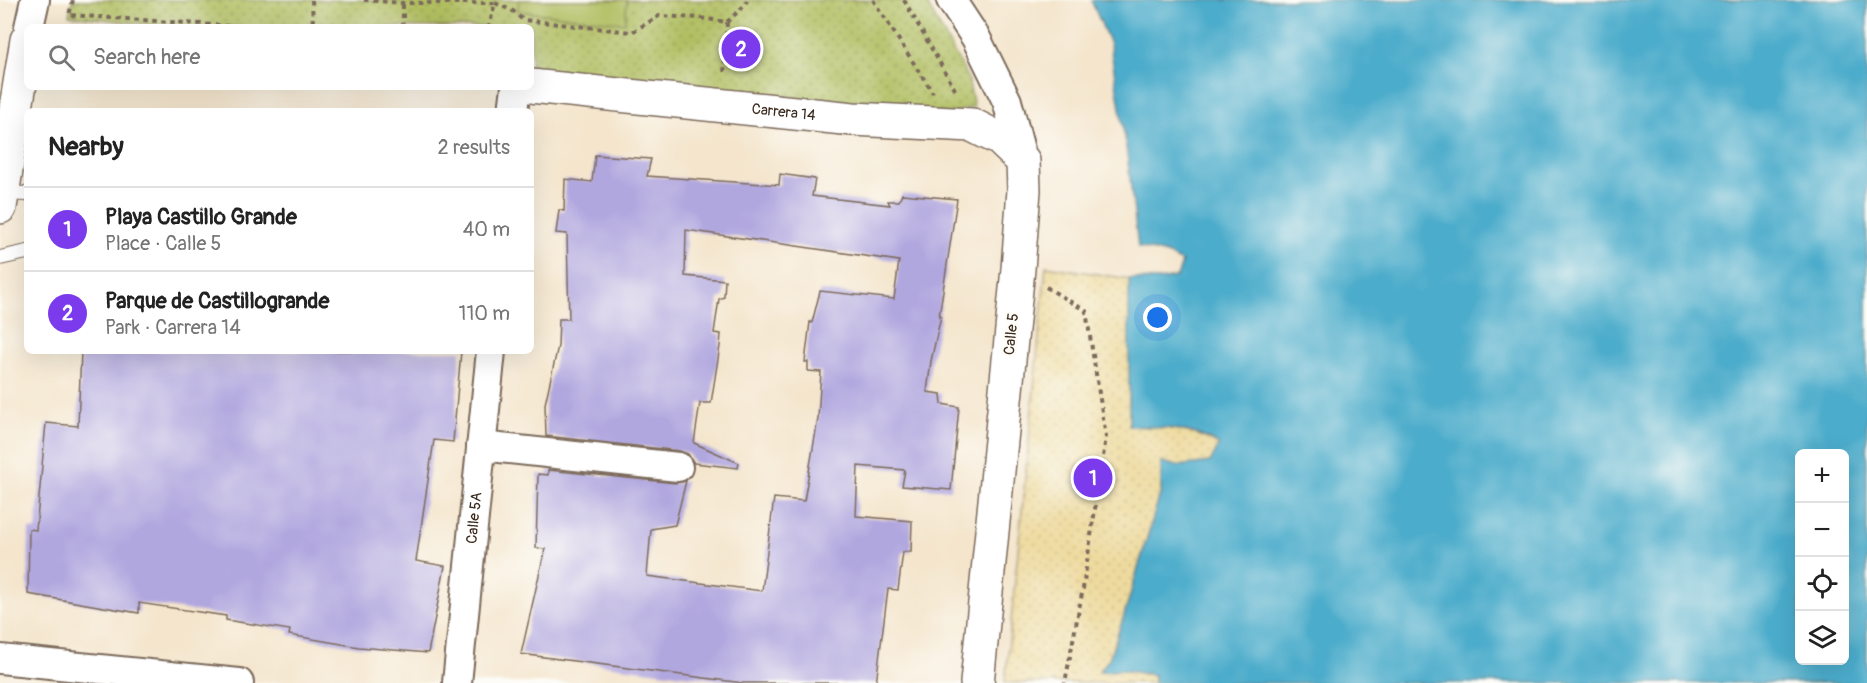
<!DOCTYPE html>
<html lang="en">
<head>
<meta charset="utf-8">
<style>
  :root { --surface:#fff; --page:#f2f2f2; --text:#222; --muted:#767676; --line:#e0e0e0; --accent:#7c3aed }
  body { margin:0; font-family:Pangolin,sans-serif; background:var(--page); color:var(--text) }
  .controls { position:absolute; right:18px; bottom:18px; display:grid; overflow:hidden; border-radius:9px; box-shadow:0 6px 24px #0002 }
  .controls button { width:54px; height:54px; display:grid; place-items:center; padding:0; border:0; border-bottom:2px solid var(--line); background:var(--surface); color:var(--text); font:30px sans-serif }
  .you { position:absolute; left:1158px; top:318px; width:21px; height:21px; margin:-15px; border:4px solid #fff; border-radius:50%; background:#1a73e8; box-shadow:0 0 0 9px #1a73e833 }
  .badge { display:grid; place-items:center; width:39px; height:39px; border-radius:50%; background:var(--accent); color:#fff; font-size:20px; font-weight:700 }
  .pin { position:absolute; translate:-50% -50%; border:3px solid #fff; box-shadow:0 2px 6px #0006 }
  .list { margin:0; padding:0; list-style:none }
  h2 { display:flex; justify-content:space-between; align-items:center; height:78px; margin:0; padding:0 24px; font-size:26px }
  h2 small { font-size:20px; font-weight:400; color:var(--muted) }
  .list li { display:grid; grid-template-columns:39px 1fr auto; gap:18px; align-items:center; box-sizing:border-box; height:84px; padding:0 24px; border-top:2px solid var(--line) }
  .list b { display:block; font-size:22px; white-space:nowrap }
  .list p { margin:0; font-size:20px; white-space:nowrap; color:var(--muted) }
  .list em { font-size:20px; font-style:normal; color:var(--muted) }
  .icon { flex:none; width:33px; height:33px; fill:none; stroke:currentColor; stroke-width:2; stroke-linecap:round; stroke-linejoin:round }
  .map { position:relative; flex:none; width:1867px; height:683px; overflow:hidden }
  .search { position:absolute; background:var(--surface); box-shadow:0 6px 24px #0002; left:24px; top:24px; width:510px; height:66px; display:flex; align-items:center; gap:15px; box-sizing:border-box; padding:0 21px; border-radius:9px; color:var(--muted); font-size:22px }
  .panel { position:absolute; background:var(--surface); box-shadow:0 6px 24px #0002; left:24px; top:108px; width:510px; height:246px; border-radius:9px }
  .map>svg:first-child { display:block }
  .sand { fill:url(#sand-dots); stroke:#94825e; stroke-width:1.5 }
  .park { fill:url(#park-dots); stroke:#767440; stroke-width:1.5 }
  .garden { fill:#b0be61; stroke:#767440; stroke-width:1.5 }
  .water { fill:#4caccb; stroke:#446b74; stroke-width:1.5; fill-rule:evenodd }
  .building { fill:#b1a7df }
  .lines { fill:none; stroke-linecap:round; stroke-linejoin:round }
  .service-casing { stroke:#7c6b5b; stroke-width:16 }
  .minor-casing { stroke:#7c6b5b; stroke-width:32 }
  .tertiary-casing { stroke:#7c6b5b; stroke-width:36 }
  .path { stroke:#7c6b5b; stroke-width:4; stroke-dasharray:4.5 4.5; stroke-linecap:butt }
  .service { stroke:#fff; stroke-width:14 }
  .minor { stroke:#fff; stroke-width:28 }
  .tertiary { stroke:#fff; stroke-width:33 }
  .labels { text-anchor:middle; stroke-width:5; stroke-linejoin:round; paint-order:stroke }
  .street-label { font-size:15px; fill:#3b2a1e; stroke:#fdfcf7 }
</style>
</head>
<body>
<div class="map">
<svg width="1867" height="683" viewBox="0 0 1867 683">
  <defs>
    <pattern id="sand-dots" width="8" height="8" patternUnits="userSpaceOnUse" patternTransform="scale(1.5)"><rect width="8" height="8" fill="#eeda9e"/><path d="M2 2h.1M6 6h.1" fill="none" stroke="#cdbb88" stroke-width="1.8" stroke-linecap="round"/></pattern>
    <pattern id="park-dots" width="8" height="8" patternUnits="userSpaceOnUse" patternTransform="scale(1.5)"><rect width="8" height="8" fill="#b0be61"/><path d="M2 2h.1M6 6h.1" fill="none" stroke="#909b4f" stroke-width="1.8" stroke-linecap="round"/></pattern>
  </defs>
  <rect width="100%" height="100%" fill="#fdfcf7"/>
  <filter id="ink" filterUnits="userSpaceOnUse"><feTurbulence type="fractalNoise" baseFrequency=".0167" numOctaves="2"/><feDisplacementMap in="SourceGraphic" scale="12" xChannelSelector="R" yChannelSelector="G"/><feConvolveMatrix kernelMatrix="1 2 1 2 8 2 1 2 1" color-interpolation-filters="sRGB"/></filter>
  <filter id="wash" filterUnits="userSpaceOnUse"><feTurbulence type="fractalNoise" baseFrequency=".008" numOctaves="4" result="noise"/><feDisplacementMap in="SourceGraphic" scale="24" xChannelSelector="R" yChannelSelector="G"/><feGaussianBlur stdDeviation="1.35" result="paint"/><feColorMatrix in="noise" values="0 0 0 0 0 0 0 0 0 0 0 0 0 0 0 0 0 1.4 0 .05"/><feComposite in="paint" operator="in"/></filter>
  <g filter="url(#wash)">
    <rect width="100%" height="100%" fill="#f4e5cc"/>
    <path class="sand" d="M1046,266L1129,279V426C1161,427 1191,428 1219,445L1210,462L1178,466L1161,462V491L1123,619L1109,659L1099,671L1121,670L1154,675V683H1005Z"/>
    <polygon class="park" points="72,0 925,0 968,78 974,107 949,114 531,70 531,27 169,27 69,15"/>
    <polygon class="garden" points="519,0 627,0 625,23 518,11"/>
    <path class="water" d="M1091,0H1867V683H1154V675L1121,670L1099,672L1109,659L1123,619L1161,491V462L1178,466L1210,462L1219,445C1192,427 1160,427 1129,426V279L1159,280L1177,277L1182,262L1167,254L1138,247L1127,153L1110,44ZM1800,454H1844V660H1800Z"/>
    <g id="blocks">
      <g class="building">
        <polygon points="595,155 651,159 647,176 779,185 780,174 815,179 812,196 890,205 888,201 899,201 902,194 957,199 939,317 941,316 931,361 927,392 941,394 942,404 959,407 951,490 902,486 905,470 858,466 856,516 912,521 911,552 903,552 898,590 888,589 876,683 743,683 521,654 545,549 536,548 538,474 548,475 548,470 676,483 686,481 675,525 651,529 647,576 762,591 774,498 804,501 818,419 821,372 808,371 808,362 805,362 810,322 812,323 820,291 894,299 899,261 686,230 685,276 725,280 724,297 719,299 714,333 721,334 720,346 711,403 700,403 694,443 739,463 738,468 694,463 688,454 680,451 546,436 545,404 558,346 559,319 569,319 567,234 556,233 559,210 564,211 565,179 592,182"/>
        <polygon points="81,351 461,351 453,442 434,440 416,561 445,566 428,653 359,647 289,635 290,630 226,620 226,616 139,603 139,613 28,594 29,529 36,530 46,423 78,426"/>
      </g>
    </g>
  </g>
  <g filter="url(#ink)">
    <use href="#blocks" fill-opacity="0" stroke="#7c6b5b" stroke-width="1.5"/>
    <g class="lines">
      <defs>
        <g id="service">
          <polyline points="2,193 27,194"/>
          <polyline points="0,258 27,252"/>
        </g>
        <g id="minor">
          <polyline points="951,0 976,38 1007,101 1023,161"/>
          <polyline points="29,27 35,0"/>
          <polyline points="513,111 516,87"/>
          <polyline points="481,446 678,467"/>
          <polyline points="0,659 239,683"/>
          <path id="s1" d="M457,683L491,351"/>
        </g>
        <g id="tertiary">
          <path id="s2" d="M531,86L853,119L972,125L1000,139L1023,161L1024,190L1018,269L977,683"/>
          <polyline points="0,207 27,40"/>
        </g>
      </defs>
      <use href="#service" class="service-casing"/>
      <use href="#minor" class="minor-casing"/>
      <use href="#tertiary" class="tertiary-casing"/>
      <g class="path">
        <polyline points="73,0 69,15 244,27"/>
        <polyline points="312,0 313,27"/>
        <polyline points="364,0 403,3 495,3 489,27"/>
        <polyline points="873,0 933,93"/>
        <polyline points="904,0 957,93"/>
        <polyline points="495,3 513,11 523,20 632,32 659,16 700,18 727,22 724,75"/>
        <polyline points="727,22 745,5 747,0"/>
        <polyline points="403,27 403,3"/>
        <polyline points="1046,287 1086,311 1106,437 1083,588 1065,683"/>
      </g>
      <use href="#service" class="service"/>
      <use href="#minor" class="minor"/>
      <use href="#tertiary" class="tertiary"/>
    </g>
  </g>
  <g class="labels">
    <g class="street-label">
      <text dy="5" stroke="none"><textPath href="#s2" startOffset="254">Carrera 14</textPath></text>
      <text transform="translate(1011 334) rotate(-84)" y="5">Calle 5</text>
      <text dy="5" stroke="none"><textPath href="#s1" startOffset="166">Calle 5A</textPath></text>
    </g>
  </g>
</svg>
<div class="controls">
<button>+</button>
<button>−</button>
<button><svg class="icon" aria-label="locate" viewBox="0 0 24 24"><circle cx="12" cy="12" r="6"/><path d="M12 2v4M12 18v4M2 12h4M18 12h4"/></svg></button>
<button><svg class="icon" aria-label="layers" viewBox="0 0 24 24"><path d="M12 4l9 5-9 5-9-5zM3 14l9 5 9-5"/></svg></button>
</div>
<div class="you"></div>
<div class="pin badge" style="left:1093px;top:478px">1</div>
<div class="pin badge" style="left:741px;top:49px">2</div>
<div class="search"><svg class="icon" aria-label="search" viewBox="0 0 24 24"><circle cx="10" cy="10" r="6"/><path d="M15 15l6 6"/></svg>Search here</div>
<section class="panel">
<h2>Nearby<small>2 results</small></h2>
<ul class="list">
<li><span class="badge">1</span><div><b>Playa Castillo Grande</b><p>Place · Calle 5</p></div><em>40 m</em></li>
<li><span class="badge">2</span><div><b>Parque de Castillogrande</b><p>Park · Carrera 14</p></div><em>110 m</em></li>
</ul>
</section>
</div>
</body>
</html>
